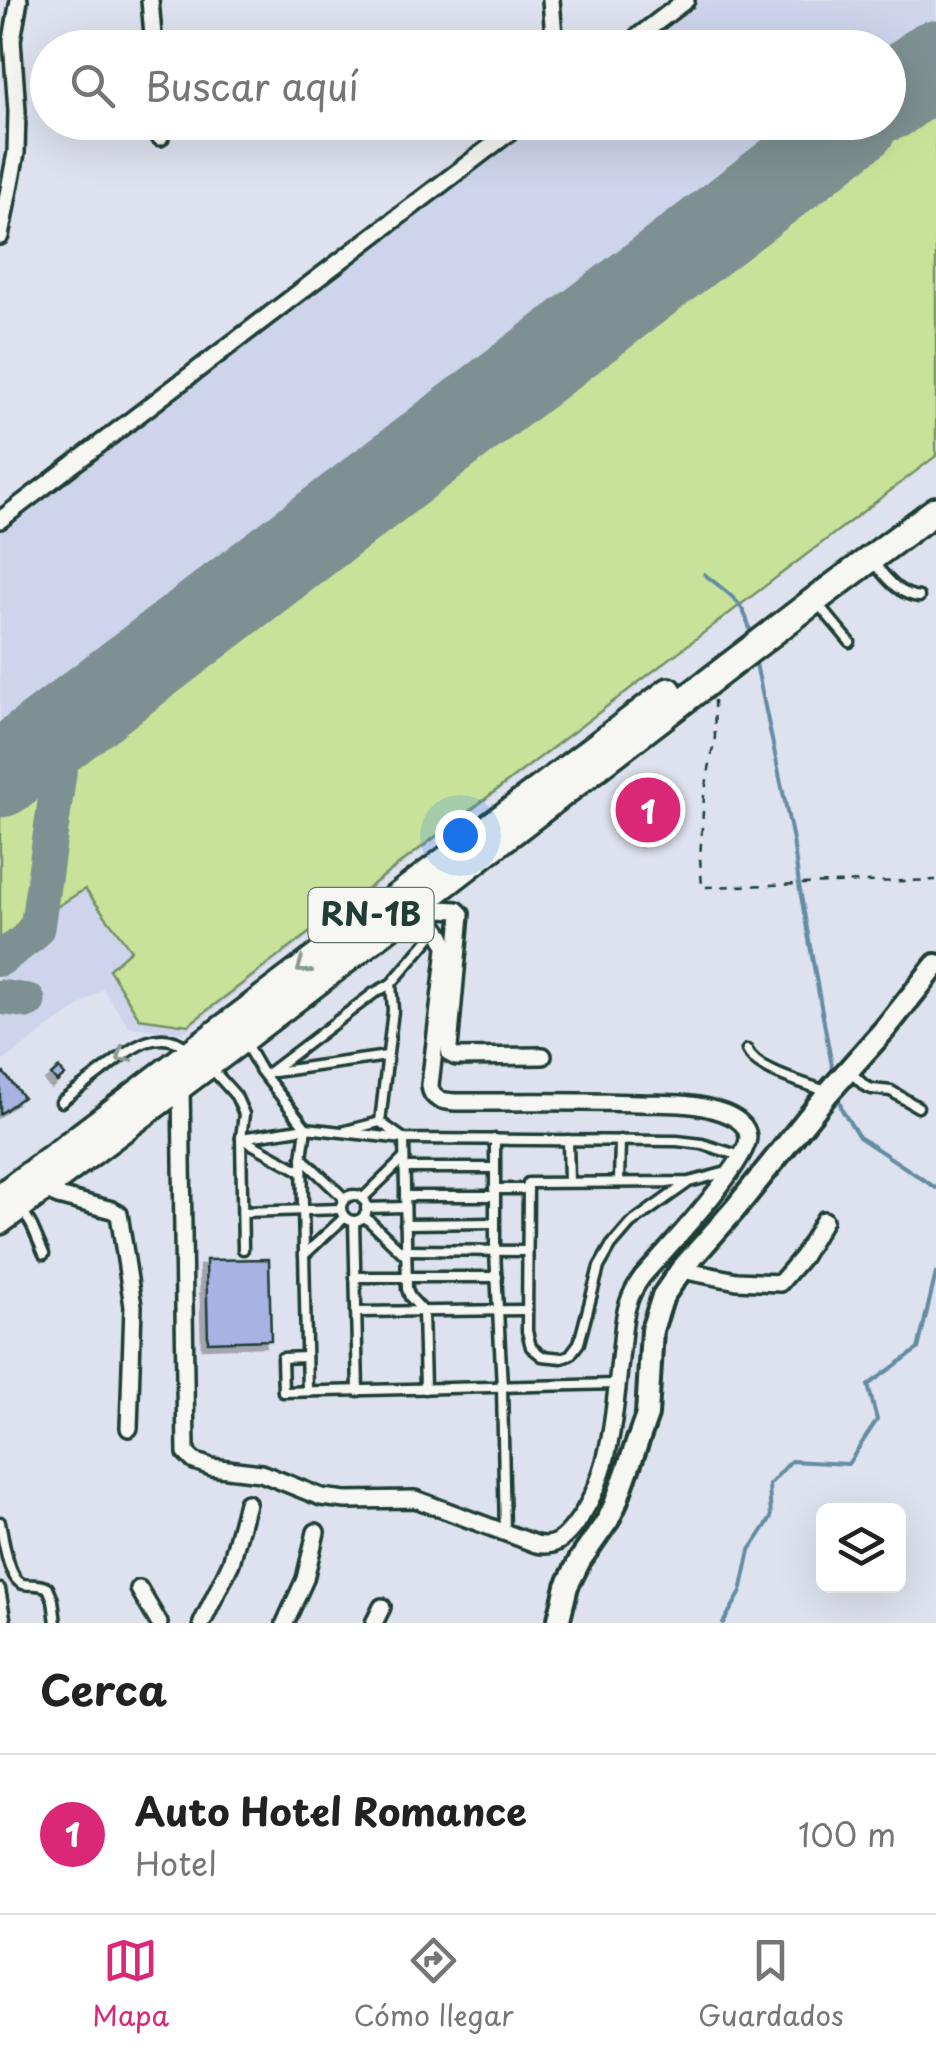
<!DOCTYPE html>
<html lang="es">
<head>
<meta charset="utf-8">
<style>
  :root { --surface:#fff; --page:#f6f6f6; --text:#222; --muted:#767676; --line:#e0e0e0; --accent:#db2777 }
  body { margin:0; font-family:"Playpen Sans",sans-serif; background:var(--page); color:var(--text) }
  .controls { position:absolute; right:30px; bottom:30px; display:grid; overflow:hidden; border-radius:15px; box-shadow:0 10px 40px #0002 }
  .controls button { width:90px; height:90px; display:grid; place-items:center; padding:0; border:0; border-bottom:2px solid var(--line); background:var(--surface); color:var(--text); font:50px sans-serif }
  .you { position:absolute; left:460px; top:835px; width:35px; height:35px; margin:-25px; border:8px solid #fff; border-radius:50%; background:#1a73e8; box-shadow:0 0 0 15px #1a73e833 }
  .badge { display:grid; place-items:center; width:65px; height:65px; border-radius:50%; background:var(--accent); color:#fff; font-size:32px; font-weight:700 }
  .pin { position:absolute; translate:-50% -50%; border:5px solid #fff; box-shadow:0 2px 10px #0006 }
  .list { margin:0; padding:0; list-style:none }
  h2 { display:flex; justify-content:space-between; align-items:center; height:130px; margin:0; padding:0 40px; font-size:42px }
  h2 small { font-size:32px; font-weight:400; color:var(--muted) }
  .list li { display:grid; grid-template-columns:65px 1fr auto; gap:30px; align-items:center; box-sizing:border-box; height:160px; padding:0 40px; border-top:2px solid var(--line) }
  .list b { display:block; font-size:38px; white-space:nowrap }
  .list p { margin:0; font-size:32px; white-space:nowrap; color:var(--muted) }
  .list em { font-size:32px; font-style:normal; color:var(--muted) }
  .icon { flex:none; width:55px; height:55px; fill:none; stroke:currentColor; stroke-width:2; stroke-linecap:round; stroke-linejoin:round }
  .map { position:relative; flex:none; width:936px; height:1623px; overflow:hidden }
  .search { position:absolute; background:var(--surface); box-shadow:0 10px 40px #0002; left:30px; right:30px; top:30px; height:110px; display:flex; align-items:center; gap:25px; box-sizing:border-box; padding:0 35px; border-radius:55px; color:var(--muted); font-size:38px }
  .sheet { height:290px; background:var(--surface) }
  nav { display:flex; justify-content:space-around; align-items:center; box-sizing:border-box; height:140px; border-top:2px solid var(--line); background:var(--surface); font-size:28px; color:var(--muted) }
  nav a { display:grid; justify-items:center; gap:5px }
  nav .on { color:var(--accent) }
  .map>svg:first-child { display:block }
  .built { fill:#cdd4eb }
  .green { fill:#c8e399; stroke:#749066; stroke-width:2.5 }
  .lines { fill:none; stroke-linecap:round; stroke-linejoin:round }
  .stream { stroke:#648ca3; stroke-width:4 }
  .taxiway { stroke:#7e9091; stroke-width:35 }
  .runway { stroke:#7e9091; stroke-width:85 }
  .building { fill:#a6b3e3; stroke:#1f3d34; stroke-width:2.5; filter:url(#shadow) }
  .service-casing { stroke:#1f3d34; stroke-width:15 }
  .minor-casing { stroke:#1f3d34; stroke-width:22 }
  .tertiary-casing { stroke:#1f3d34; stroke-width:28 }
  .trunk-casing { stroke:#1f3d34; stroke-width:32 }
  .path { stroke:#1f3d34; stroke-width:2.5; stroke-dasharray:8 8; stroke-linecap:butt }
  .service { stroke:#f6f6f2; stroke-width:8 }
  .minor { stroke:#f6f6f2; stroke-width:15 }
  .tertiary { stroke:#f6f6f2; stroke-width:20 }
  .trunk { stroke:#f6f6f2; stroke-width:25 }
  .oneway { stroke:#8a9a93 }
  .labels { text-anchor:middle; stroke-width:9; stroke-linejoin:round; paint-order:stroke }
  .shield { fill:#f6f6f2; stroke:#60746d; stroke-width:2.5 }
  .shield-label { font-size:32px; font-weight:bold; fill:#1f3d34 }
</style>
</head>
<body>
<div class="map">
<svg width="936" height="1623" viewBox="0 0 936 1623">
  <defs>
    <filter id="shadow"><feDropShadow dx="-6" dy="6" stdDeviation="0" flood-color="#0004"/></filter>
  </defs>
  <rect width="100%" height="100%" fill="#dee2ee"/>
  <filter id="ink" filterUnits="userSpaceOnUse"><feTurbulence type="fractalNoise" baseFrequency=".01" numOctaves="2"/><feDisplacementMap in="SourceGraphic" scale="20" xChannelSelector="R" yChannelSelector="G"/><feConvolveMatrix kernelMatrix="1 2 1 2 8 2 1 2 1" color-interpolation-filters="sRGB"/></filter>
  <g filter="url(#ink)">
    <polygon class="built" points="697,0 936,0 936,457 183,1033 129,1027 103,989 0,1063 0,524 534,123 888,122 888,48 634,47"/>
    <g class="green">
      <polygon points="936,89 936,456 188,1025 139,1018 109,969 131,950 85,889 55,908 72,762 78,743 100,723"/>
      <polygon points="25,787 37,791 42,807 31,896 24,916 12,931 0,940 0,799 13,789"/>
    </g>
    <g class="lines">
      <g class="stream">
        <path d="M704,574C730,595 745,601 751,635"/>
        <polyline points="755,659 793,840 799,885 834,1077"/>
        <polyline points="838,1096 842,1110 859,1137 936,1188"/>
        <polyline points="723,1623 741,1592 750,1550 771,1518 769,1485 791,1461 848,1464 877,1420 868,1385 918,1349 936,1273"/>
      </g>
      <g class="taxiway">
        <path d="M0,775C17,765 35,760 51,774L56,794"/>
        <path d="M0,959L32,935L37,928L60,767C69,726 88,713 116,685"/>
        <polyline points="0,997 28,1001"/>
      </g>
      <g class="runway">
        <polyline points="888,98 936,62"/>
        <polyline points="0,775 856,122"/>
      </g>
    </g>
    <g class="building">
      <polygon points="648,780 662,784 648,841 634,837"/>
      <polygon points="59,1068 65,1075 57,1082 51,1075"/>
      <polygon points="4,1073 23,1097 0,1114 0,1076"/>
      <polygon points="269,1259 271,1340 208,1342 206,1260"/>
    </g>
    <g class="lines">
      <defs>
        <g id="service">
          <path d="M873,562C887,578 897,594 919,597"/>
          <polyline points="818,604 850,642"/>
          <polyline points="245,1043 261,1071 306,1128 302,1158 307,1391"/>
          <path d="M747,1050C757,1072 803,1082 825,1091"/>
          <polyline points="211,1068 236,1096 244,1114 241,1138 243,1249"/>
          <polyline points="848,1070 865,1086 872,1089 891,1091 918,1107"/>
          <polyline points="274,1072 387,1056"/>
          <polyline points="266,1075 374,993 391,984 436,931"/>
          <path d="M61,1102C74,1092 88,1082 101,1072C126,1053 157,1023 188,1049"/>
          <polyline points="380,1122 393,1010 391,984"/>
          <polyline points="345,1131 380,1122 404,1139 407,1289 410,1297 423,1311 425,1389"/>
          <polyline points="241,1138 306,1128 404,1139 677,1141 702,1144 741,1156"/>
          <polyline points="241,1138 302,1172"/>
          <polyline points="495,1139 495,1251 502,1387 505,1533"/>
          <polyline points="568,1140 569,1182"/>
          <polyline points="302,1158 345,1199"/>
          <polyline points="404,1168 494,1168"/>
          <polyline points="619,1182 620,1140"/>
          <polyline points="689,1182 528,1183 527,1331 531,1347 542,1356 562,1358 570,1355 579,1343 599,1267 611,1246 630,1224 689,1182 727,1172"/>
          <polyline points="494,1189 528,1189"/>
          <circle cx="354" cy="1208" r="13"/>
          <polyline points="405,1196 494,1196"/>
          <polyline points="362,1199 402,1160"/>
          <polyline points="366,1208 405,1207"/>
          <polyline points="22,1209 32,1226 44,1254"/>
          <polyline points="243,1212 341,1209"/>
          <polyline points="364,1216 406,1256"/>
          <polyline points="354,1221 358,1391"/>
          <polyline points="405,1224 494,1223"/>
          <polyline points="406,1250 527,1251"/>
          <polyline points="304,1255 345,1217"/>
          <polyline points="355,1277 497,1277"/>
          <polyline points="356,1312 527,1310"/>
          <polyline points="306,1357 282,1358 283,1392 617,1384"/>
          <path d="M0,1522C3,1537 8,1580 23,1584C33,1586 38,1583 48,1588L53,1600L56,1623"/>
          <polyline points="0,1589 6,1623"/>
        </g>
        <g id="minor">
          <polyline points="150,0 154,48"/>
          <polyline points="551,0 555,48"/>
          <polyline points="623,48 686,0"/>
          <polyline points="159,122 160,137"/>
          <polyline points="0,236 16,153 17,111 12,40 19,0"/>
          <polyline points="0,520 523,122"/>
          <polyline points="428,897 438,909 457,910 461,914 449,1048 450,1054 456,1057 543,1056"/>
          <path d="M181,1085L186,1453L194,1461L211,1467L261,1473L321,1497L346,1500L415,1499L536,1544C554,1548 563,1540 574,1526C613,1476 614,1410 621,1350C623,1334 623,1318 628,1304C631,1294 636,1285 642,1277C662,1254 749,1162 748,1137C747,1121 729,1114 715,1110C691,1102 664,1104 639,1103C577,1101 516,1102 455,1102C442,1101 431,1100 430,1085L446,948C443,930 428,920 416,906"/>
          <polyline points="42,1189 58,1196 112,1210 119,1214 133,1306 129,1428"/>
          <polyline points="681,1270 737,1281 780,1283 803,1256 824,1220"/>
          <polyline points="139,1589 159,1623"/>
          <polyline points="202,1623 231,1563 247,1503"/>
          <polyline points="285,1623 305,1579 316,1532"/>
          <polyline points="374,1623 382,1607"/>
        </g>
        <polyline id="tertiary" points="558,1623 567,1586 580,1560 608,1520 615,1505 647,1415 652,1330 663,1296 681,1270 735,1209 828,1093 885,1029 936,965"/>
        <g id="trunk">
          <polyline points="0,1197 669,691"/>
          <polyline points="0,1221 243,1039 815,600 936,510"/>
        </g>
      </defs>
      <use href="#service" class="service-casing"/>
      <use href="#minor" class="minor-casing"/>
      <use href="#tertiary" class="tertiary-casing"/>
      <use href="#trunk" class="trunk-casing"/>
      <polyline class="path" points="714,700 715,737 704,796 700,858 702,887 936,880"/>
      <use href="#service" class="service"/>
      <use href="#minor" class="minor"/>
      <use href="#tertiary" class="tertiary"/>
      <use href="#trunk" class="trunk"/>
    </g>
    <defs><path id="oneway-chevron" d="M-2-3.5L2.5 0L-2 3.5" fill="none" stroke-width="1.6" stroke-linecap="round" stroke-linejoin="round" transform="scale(2.5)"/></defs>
    <g class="oneway">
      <use href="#oneway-chevron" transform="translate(303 967) rotate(143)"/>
      <use href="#oneway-chevron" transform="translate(123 1056) rotate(144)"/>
    </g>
  </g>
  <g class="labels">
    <rect class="shield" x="308.5" y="888" width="125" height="54" rx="8"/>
    <g class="shield-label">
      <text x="371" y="926">RN-1B</text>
    </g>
  </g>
</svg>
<div class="controls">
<button><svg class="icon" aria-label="layers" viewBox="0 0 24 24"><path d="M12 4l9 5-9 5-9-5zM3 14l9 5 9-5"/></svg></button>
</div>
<div class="you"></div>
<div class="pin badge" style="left:648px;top:810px">1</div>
<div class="search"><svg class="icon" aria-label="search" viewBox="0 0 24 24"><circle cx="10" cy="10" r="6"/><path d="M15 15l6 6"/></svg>Buscar aquí</div>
</div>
<section class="sheet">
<h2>Cerca<small></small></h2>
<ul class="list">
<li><span class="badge">1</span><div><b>Auto Hotel Romance</b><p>Hotel</p></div><em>100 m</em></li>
</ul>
</section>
<nav>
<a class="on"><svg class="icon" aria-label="map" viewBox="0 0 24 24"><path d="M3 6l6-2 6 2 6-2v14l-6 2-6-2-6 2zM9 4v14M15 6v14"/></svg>Mapa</a>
<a><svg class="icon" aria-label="directions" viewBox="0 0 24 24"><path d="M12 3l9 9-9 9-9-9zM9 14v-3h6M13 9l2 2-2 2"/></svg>Cómo llegar</a>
<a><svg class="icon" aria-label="saved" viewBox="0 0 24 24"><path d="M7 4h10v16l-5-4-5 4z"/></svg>Guardados</a>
</nav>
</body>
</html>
